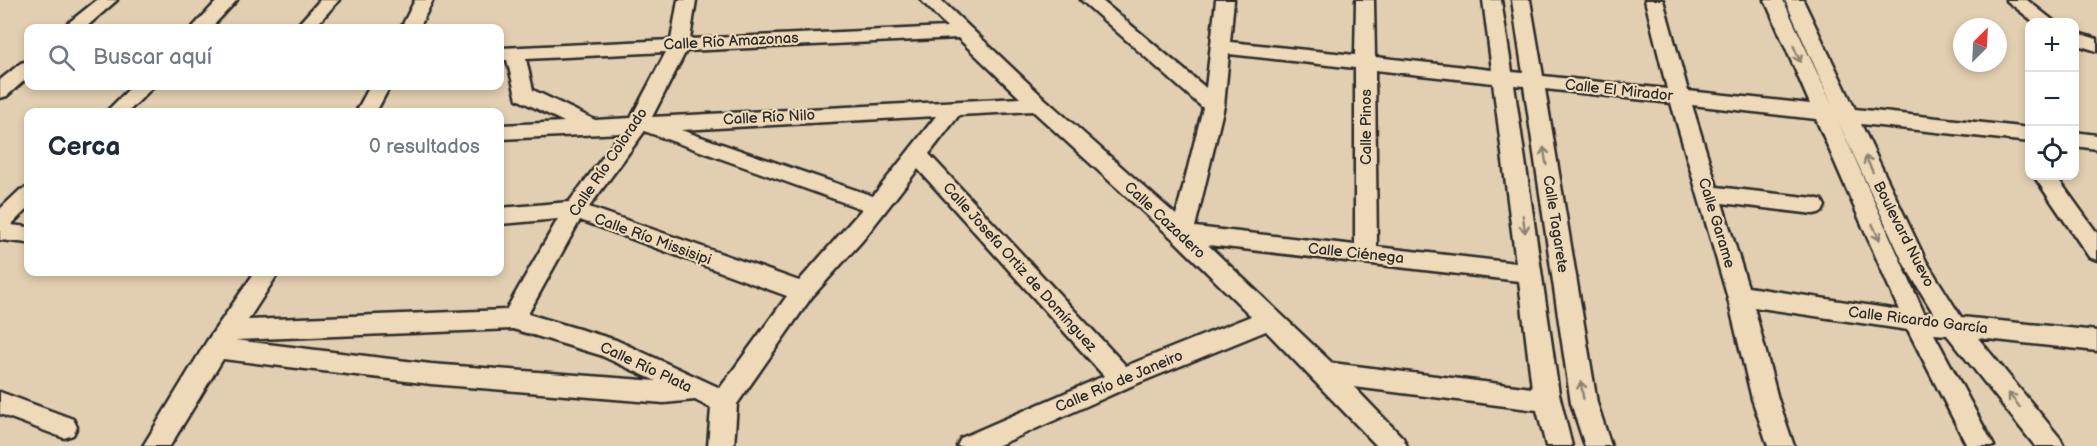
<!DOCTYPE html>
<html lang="es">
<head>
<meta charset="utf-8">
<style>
  :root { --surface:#fff; --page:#f2f2f3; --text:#1f2937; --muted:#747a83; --line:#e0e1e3 }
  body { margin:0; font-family:"Balsamiq Sans",sans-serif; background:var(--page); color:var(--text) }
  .controls { position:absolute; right:18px; top:18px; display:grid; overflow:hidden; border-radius:12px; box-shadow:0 3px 9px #0003 }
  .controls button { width:54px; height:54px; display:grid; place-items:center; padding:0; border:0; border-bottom:2px solid var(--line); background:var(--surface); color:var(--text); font:30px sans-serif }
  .compass { position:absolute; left:1953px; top:18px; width:54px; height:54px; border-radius:50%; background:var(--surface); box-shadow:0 3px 9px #0003; rotate:24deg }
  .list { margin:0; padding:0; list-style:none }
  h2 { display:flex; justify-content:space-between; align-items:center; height:78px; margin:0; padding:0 24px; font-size:26px }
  h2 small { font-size:20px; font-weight:400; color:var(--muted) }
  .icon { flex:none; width:33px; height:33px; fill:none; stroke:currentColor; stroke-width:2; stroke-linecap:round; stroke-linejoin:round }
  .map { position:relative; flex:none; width:2097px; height:446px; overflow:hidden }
  .search { position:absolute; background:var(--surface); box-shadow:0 3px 9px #0003; left:24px; top:24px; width:480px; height:66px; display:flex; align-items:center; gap:15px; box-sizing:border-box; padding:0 21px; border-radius:12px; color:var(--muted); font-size:22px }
  .panel { position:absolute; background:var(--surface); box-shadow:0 3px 9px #0003; left:24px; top:108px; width:480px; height:168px; border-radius:12px }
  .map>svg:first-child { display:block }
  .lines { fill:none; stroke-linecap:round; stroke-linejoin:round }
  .minor-casing { stroke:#2b2b2b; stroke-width:5 }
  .minor { fill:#eed9b8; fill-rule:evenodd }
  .oneway { stroke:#8c8272 }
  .labels { text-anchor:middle; stroke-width:4.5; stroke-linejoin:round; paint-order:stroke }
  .street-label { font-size:15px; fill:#2b2b2b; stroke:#eed9b8 }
</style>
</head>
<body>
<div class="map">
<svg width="2097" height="446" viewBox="0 0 2097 446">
  <rect width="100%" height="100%" fill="#e2ceb0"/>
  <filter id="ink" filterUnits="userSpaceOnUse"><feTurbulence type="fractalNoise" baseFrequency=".0167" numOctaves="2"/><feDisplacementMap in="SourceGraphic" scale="12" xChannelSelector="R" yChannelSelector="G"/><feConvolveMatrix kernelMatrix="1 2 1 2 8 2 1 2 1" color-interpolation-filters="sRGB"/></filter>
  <g filter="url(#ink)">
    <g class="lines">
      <defs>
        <g id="minor">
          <polygon points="97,0 117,0 85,28 65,28 67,24"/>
          <polygon points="218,0 237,0 211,28 192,28"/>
          <polygon points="320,0 339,0 314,28 295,28"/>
          <polygon points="415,0 433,0 419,28 401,28"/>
          <path d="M678,0H696L690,39L947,27L921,0H941L1045,99L1176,215L1203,108L1081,0H1101L1206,88L1216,0H1234L1230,42L1355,55L1356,0H1374L1375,57L1492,70L1483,0H1501L1512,72L1523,73L1512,0H1530L1543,76L1667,89L1645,0H1663L1688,91L1810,104L1765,0H1783L1833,107L1785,0H1803L1855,109L2030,128V142L1861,124L1926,261L1961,317L2097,331V351L1978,338L2060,438L2064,446H2035L1947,335L1934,334L1994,446H1967L1908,330L1754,307L1778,399L1794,446H1768L1752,399L1727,295L1671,103L1545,89L1597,403L1611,446H1585L1571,403L1524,86L1514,85L1559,394L1572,446H1546L1537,410L1354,387L1403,438L1407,446H1377L1266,331L1131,386L997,446H957L961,438L1104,376L918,169L862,241L811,298L737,404L734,446H708L711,408L695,400L664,403L431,384L223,359L170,446H143L207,341L255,272H279L248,320L506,310L558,219L500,224V208L569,202L621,133L500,139V125L564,122L517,99L507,60H500V48L671,40ZM958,38L1020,98L652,117L686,51ZM666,52L631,118L595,120L533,90L526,59ZM1229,54L1355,68V245L1195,227L1224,106ZM1375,70L1493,83L1516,263L1377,247ZM1692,105L1816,119L1899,310L1748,287L1722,203L1814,214L1822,212L1825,206L1822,200L1814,198L1717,187ZM1033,111L1174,240L1251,316L1126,366L929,154L959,115ZM936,116L873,196L681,130ZM1838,121L1904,264L1934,314L1924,313ZM644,132V131L862,209L799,281L589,207ZM580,220L787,296L720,388L616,340L528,314ZM1208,245L1519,281L1532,388L1332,363ZM513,329L600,355L656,381L431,364L235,340Z"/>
          <polygon points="2006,0 2027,0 2055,22 2034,22"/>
          <polygon points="2074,32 2097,39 2097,51 2074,44"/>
          <polygon points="28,61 28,77 7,96 0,98 0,80 21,63"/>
          <polygon points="132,86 154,86 128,112 106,112"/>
          <polygon points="370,86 390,86 376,112 356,112"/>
          <polygon points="2074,132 2097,135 2097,149 2074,146"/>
          <polygon points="2034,176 2056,176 2097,233 2097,260 2089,257"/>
          <polygon points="28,188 28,208 11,225 28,227 28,243 0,240 0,209 20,190"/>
          <polygon points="0,392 73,419 77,427 73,435 64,438 0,414"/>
        </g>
      </defs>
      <use href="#minor" class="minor-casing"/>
      <use href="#minor" class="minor"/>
    </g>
    <defs><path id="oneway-shaft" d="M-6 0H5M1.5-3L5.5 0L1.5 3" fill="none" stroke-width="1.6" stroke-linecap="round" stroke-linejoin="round" transform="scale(1.5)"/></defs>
    <g class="oneway">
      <use href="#oneway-shaft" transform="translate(1797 54) rotate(67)"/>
      <use href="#oneway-shaft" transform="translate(1545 156) rotate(-99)"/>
      <use href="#oneway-shaft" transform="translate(1869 164) rotate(-115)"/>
      <use href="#oneway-shaft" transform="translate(1524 224) rotate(82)"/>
      <use href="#oneway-shaft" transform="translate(1876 232) rotate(66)"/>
      <use href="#oneway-shaft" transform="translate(1582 390) rotate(-99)"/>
      <use href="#oneway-shaft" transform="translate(2014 400) rotate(-129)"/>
    </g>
  </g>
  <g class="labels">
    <g class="street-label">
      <text transform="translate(731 41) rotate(-3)" y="5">Calle Río Amazonas</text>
      <text transform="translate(1619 90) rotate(6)" y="5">Calle El Mirador</text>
      <text transform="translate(769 117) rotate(-3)" y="5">Calle Río Nilo</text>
      <text transform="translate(1366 127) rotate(-90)" y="5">Calle Pinos</text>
      <text transform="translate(608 162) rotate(-56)" y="5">Calle Río Colorado</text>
      <text transform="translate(1165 220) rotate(43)" y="5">Calle Cazadero</text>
      <text transform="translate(1717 223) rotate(73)" y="5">Calle Garame</text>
      <text transform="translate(1556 224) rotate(81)" y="5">Calle Tagarete</text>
      <text transform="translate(1904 234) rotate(63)" y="5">Boulevard Nuevo</text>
      <text transform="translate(653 239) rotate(20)" y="5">Calle Río Missisipi</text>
      <text transform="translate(1356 253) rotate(6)" y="5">Calle Ciénega</text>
      <text transform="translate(1020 267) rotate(48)" y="5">Calle Josefa Ortiz de Domínguez</text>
      <text transform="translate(1918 320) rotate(7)" y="5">Calle Ricardo García</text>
      <text transform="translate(646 367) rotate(25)" y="5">Calle Río Plata</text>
      <text transform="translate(1119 381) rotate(-23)" y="5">Calle Río de Janeiro</text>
    </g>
  </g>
</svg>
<div class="controls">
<button>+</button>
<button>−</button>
<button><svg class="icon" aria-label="locate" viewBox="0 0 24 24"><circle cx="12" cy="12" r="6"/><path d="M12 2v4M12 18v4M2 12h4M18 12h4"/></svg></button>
</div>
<svg class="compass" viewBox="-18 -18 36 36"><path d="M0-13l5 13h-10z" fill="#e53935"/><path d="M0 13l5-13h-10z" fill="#747a83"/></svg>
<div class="search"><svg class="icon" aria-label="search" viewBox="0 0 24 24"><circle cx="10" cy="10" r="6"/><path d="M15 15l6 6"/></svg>Buscar aquí</div>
<section class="panel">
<h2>Cerca<small>0 resultados</small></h2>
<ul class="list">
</ul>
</section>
</div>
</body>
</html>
